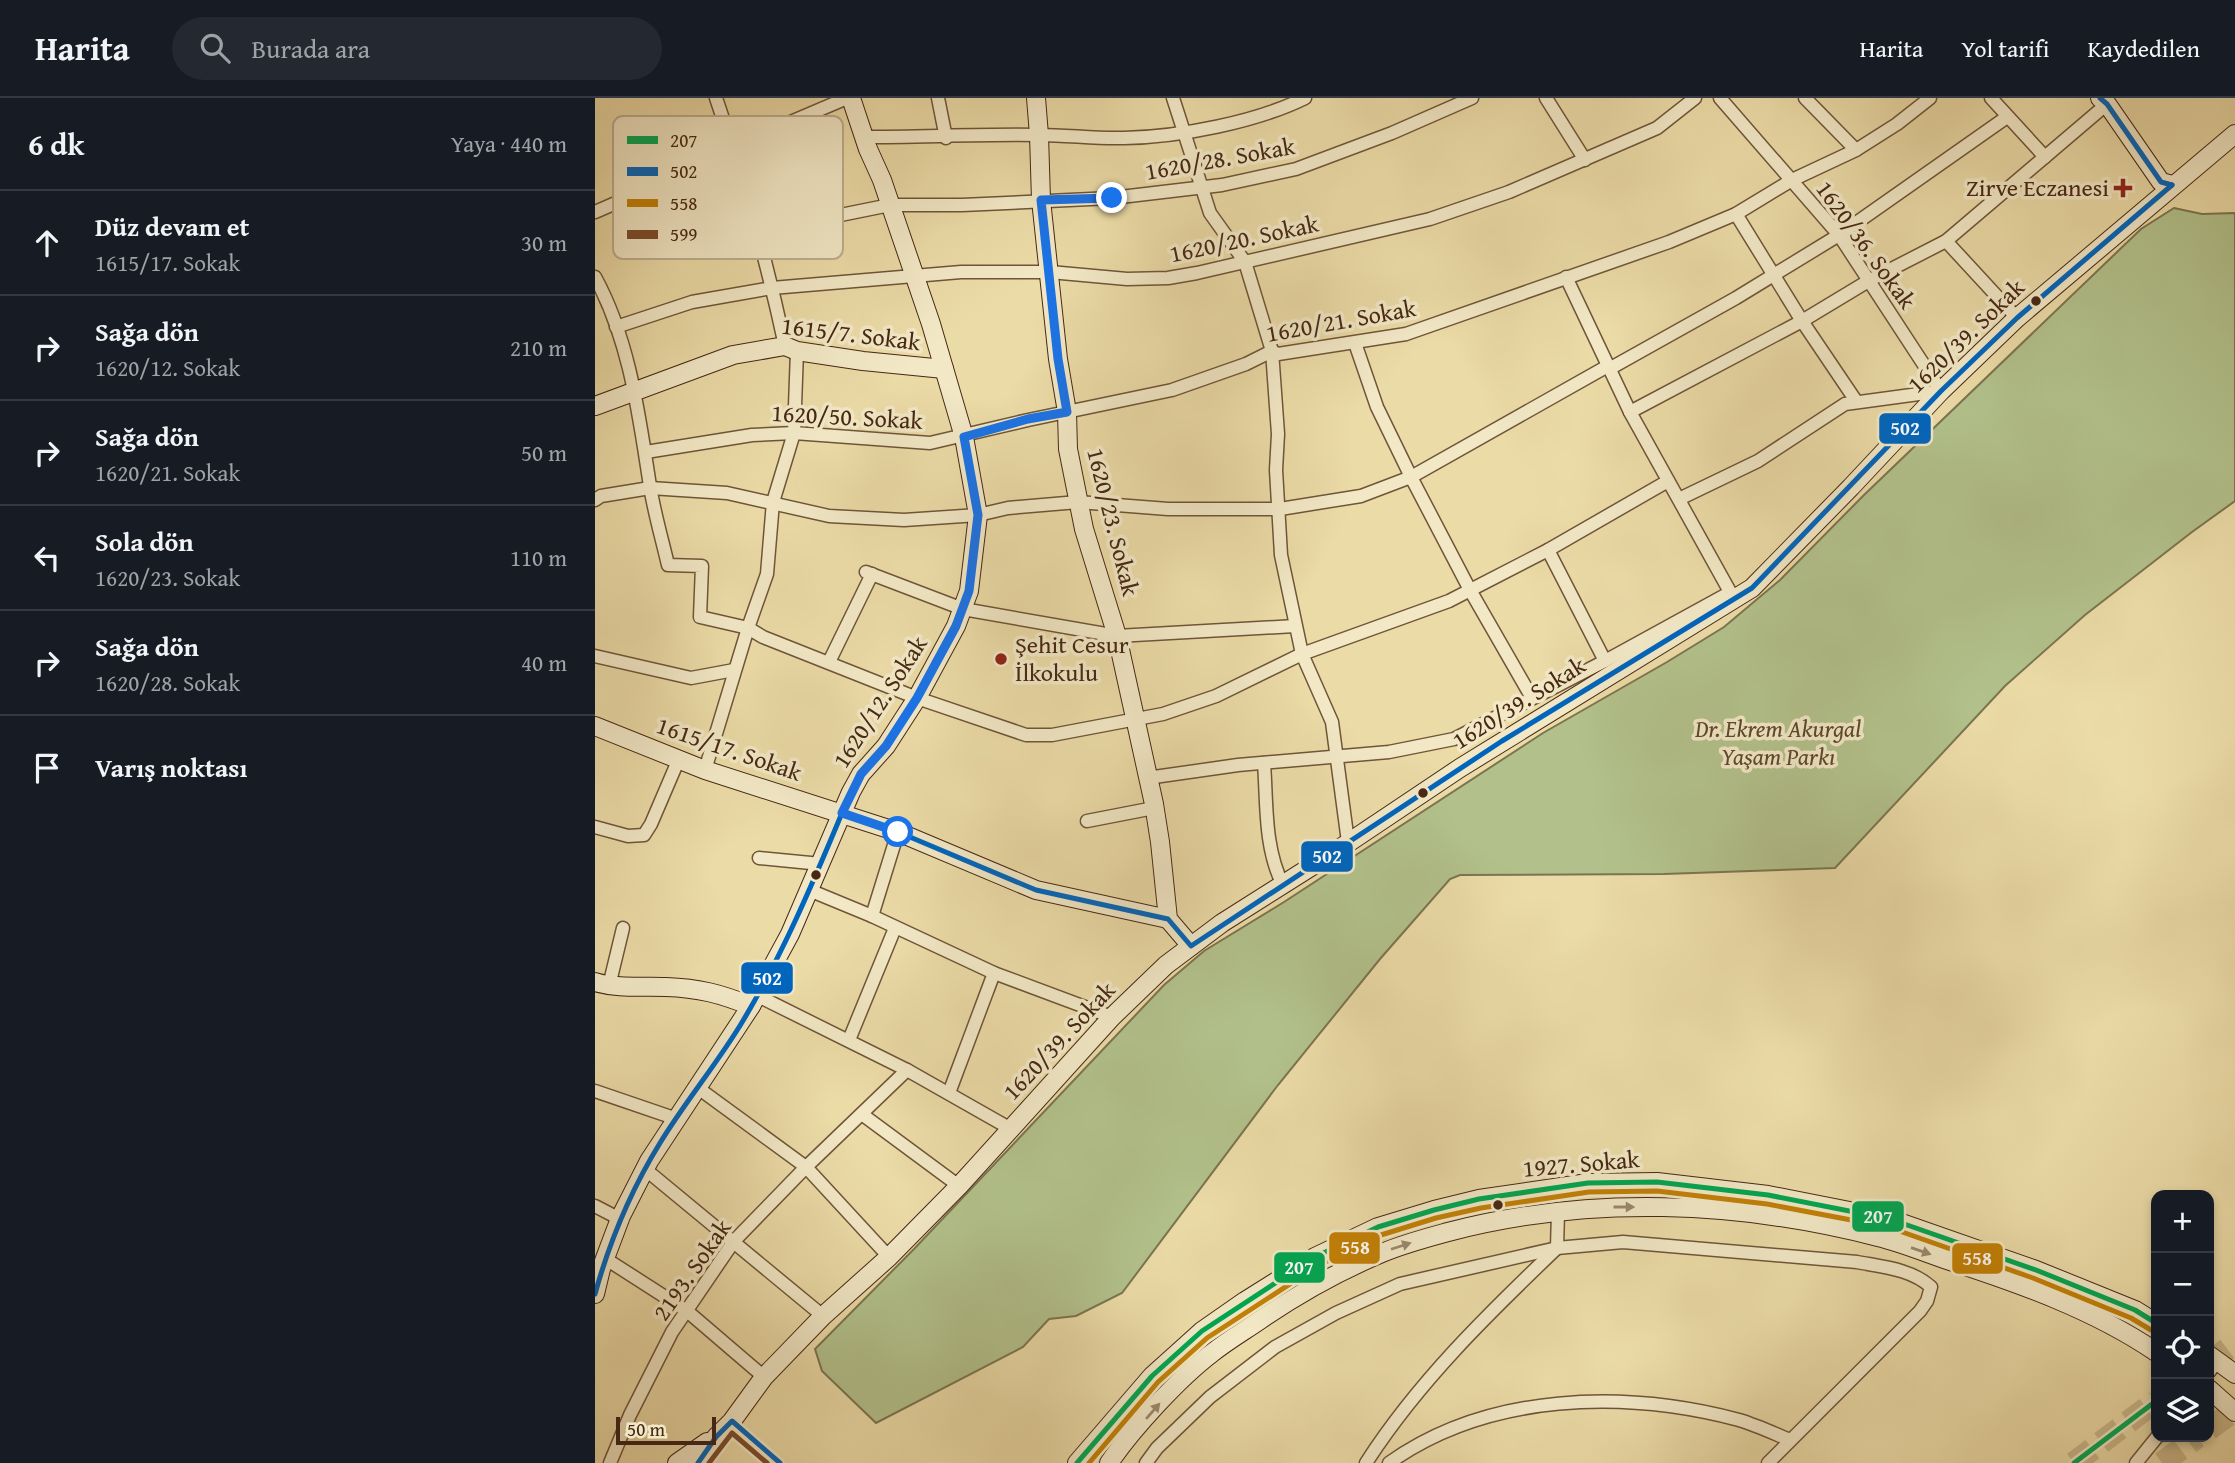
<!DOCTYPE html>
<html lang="tr">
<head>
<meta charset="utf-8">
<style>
  :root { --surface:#171b24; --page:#242831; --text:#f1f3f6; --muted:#9ea1a6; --line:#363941 }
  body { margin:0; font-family:"Gentium Book Plus",serif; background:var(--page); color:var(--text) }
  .controls { position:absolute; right:21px; bottom:21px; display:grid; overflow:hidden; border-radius:14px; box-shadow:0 4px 10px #0003 }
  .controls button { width:63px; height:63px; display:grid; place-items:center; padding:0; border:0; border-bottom:2px solid var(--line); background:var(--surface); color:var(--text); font:35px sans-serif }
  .scale { position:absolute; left:21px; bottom:18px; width:100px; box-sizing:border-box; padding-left:7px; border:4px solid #462814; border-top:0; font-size:19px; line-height:24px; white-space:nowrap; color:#462814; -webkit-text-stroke:5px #f2e8c6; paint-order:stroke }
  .stop { position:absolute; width:21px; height:21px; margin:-16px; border:5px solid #1a73e8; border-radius:50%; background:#fff }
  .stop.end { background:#1a73e8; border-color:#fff; box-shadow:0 2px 7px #0008 }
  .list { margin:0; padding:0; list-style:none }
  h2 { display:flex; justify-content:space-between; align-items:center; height:91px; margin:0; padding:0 28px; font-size:30px }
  h2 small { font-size:23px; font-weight:400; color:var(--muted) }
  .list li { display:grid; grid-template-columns:46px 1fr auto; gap:21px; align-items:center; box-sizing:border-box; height:105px; padding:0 28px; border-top:2px solid var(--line) }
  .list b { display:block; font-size:26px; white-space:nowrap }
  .list p { margin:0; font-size:23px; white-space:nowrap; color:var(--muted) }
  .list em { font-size:23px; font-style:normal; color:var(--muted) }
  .icon { flex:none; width:38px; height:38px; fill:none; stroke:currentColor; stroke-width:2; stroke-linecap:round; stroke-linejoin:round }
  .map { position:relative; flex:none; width:1640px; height:1365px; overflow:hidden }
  header { display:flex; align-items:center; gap:42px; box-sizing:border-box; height:98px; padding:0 35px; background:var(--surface); border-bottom:2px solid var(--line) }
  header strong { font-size:33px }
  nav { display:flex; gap:38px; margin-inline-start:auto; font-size:24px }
  .search { width:490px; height:63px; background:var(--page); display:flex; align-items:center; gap:18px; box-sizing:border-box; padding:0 24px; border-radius:38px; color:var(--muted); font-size:26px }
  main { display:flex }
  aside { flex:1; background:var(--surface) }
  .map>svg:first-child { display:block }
  .green { fill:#b2c18b; stroke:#7c7450; stroke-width:2 }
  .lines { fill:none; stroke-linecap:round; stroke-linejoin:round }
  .highway-tunnel { stroke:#cab78a; stroke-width:23; stroke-dasharray:23 11; stroke-linecap:butt }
  .street-casing { stroke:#6f5539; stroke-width:15 }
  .secondary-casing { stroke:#462814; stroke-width:20 }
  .street { stroke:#f2e8c6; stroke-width:12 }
  .secondary { stroke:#f2e8c6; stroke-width:18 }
  .bus-1-casing { stroke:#f2e8c6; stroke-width:10 }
  .bus-2-casing { stroke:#f2e8c6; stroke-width:10 }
  .bus-3-casing { stroke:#f2e8c6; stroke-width:10 }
  .bus-4-casing { stroke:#f2e8c6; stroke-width:10 }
  .bus-1 { stroke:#00a651; stroke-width:5 }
  .bus-2 { stroke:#0065bd; stroke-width:5 }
  .bus-3 { stroke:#c28006; stroke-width:5 }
  .bus-4 { stroke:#7a4b2a; stroke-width:5 }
  .oneway { fill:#9c886d }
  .route { stroke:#1a73e8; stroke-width:9 }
  .poi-dot { fill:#8f2418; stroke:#f2e8c6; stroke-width:2.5 }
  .bus-dot { fill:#462814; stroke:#f2e8c6; stroke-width:2.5 }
  .labels { text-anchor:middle; stroke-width:7; stroke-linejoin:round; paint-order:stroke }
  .street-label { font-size:24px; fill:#462814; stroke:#f2e8c6 }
  .poi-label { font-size:24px; fill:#462814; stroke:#f2e8c6; text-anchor:end }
  .park-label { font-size:24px; font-style:italic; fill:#5c472c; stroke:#f2e8c6 }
  .key { fill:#f2e8c6; stroke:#beae91; stroke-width:2 }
  .key-label { font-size:19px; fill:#462814 }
  .line-badge { stroke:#f2e8c6; stroke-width:2.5 }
  .badge-label { font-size:19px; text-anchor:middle; font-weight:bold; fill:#fff }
</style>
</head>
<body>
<header>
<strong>Harita</strong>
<div class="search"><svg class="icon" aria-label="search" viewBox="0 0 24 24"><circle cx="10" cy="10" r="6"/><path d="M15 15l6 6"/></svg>Burada ara</div>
<nav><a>Harita</a><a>Yol tarifi</a><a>Kaydedilen</a></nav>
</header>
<main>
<aside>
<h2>6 dk<small>Yaya · 440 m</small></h2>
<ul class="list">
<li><svg class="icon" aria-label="ahead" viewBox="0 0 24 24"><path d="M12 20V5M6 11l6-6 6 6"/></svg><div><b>Düz devam et</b><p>1615/17. Sokak</p></div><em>30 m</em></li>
<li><svg class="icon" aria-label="right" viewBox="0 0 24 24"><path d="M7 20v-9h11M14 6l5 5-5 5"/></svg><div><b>Sağa dön</b><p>1620/12. Sokak</p></div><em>210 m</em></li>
<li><svg class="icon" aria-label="right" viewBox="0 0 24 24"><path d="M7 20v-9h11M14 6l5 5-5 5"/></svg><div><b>Sağa dön</b><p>1620/21. Sokak</p></div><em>50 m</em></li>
<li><svg class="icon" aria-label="left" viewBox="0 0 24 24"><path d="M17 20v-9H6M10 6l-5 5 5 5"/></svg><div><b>Sola dön</b><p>1620/23. Sokak</p></div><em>110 m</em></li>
<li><svg class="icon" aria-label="right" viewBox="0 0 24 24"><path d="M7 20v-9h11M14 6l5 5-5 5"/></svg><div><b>Sağa dön</b><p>1620/28. Sokak</p></div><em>40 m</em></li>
<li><svg class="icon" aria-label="arrive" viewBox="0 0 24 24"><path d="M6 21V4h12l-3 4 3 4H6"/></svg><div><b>Varış noktası</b></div></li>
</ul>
</aside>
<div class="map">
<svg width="1640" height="1365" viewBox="0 0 1640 1365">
  <rect width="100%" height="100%" fill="#ebdba7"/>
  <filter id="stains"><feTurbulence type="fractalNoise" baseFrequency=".00286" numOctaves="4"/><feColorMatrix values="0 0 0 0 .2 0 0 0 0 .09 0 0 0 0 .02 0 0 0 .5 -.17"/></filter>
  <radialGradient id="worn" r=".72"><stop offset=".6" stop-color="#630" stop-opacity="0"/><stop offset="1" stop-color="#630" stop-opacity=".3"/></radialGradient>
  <polygon class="green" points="1579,110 1607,116 1640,115 1640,403 1597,434 1490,517 1410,588 1240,770 1069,776 865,777 855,781 785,861 683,987 527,1195 481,1218 454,1221 428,1249 281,1325 227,1273 220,1251 319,1151 569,887 609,853 689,804 948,635 1072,564 1129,529 1185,482 1269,397 1546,131"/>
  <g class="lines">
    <g class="highway-tunnel">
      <polyline points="1614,1265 1640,1245"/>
      <polyline points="1614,1331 1640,1312"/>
      <polyline points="1479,1365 1561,1303"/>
      <polyline points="1567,1365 1602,1339"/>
    </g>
    <defs>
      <g id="street">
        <path d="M121,0C149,81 172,164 190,248"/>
        <polyline points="343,0 351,40"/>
        <polyline points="578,0 615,115 650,164 677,253 683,336 681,372 686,457 707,556 737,624 753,744"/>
        <polyline points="951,0 990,62"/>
        <polyline points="1210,0 1261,52"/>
        <polyline points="1396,0 1450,59"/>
        <path d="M269,39C327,39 386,36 444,37C473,37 501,41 529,40C585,39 661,24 710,0"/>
        <polyline points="0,114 53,91 137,49 252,0"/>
        <polyline points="1141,116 1207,223 1261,303"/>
        <polyline points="161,134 295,107 367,107 517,100 627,87 701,71 797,35 877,0"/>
        <polyline points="1351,143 1422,220"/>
        <path d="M0,179C35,243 44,318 55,388C59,414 67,441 73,467L107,468L105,519L153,530L172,476L178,404L199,335L202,253"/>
        <polyline points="971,179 1035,314 1139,501"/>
        <polyline points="21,229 97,204 177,190 366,174 455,174 532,181 573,180 602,175 835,121 914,94 1062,30 1100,0"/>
        <polyline points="760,245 782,309 816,379 875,492 937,600"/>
        <polyline points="1014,271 1141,200 1244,137 1412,19"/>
        <polyline points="1035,314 1207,223 1275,182 1351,143 1512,6"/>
        <polyline points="51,354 157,337 199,335 335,345 433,322 577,292 651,266 677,253 683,256 811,236 1074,144 1141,116 1197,82 1261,52 1302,26 1335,0"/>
        <polyline points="1084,401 1163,363 1250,306 1346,293 1244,137 1125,0"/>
        <polyline points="0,402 6,398 55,390 132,395 234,418 309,422 383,417 413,410 483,404 573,411 685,411 766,398 816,379 1011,269"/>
        <polyline points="953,452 1010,563"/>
        <polyline points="271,474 368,511 522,538 700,528"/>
        <polyline points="0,558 96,580 139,572"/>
        <polyline points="234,564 277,476"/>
        <path d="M669,665C672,705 669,750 688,787"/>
        <polyline points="110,672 153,530 168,539 322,600 431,637 457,637 568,616 621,598 707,556 854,503 953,452 1073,383"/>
        <polyline points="552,680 643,667 794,654 859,641 1010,563 1134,495"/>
        <polyline points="492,723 559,710"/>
        <polyline points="0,729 33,738 49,737 56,726 83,663"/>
        <polyline points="164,760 226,766"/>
        <polyline points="214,792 277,818 399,875 517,919"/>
        <polyline points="277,818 303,734"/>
        <polyline points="14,888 28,830"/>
        <polyline points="161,897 312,972 416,1031"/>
        <polyline points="254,942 300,830"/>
        <polyline points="103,990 211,1069 294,1159"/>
        <polyline points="0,993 82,1021"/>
        <polyline points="354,995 399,875"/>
        <polyline points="268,1017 364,1088"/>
        <polyline points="50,1071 228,1218"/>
        <polyline points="0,1108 25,1121"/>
        <polyline points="11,1161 92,1213 169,1279"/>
        <polyline points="1614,1274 1623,1263"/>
        <polyline points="15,1365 35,1317 77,1234 139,1143 211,1069 312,972"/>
        <path d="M551,1365L562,1350L615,1299L680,1249L741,1215L805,1186L962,1150L1028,1144L1262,1164C1288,1169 1316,1171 1336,1189L1332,1203L1325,1213L1173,1365"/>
        <path d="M771,1365C823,1284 893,1216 962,1150L963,1114"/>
        <path d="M794,1365C894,1294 1030,1292 1144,1322C1161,1327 1178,1335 1195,1342"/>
        <polyline points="1541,1365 1562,1339"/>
      </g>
      <g id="secondary">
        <polyline points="441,0 444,37 446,102 463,261 472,314 473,351 489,431 522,538 559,706 565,744 573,821 596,848"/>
        <polyline points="1505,0 1512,6 1566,84 1577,87"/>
        <polyline points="0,308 138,257 190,248 202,253 268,263 349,271"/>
        <polyline points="0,628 110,672 303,734 441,792 573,821"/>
        <path d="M0,884C23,891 47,888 71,889C104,890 126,896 156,908"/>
        <polyline points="0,1196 6,1171 26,1118 54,1063 156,908 195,836 256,694 266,676 291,648 322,600 361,528 374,493 383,417 369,339 336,226 287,82 273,51 256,0"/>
        <polyline points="1614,1257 1640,1276"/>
        <polyline points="1614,1291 1640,1314"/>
        <polyline points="82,1365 112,1344"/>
        <polyline points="103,1365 121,1339 137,1323 169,1279 228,1218 294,1159 364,1088 517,919 571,867 627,825 741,753 865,670 1157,490 1256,389 1346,293 1422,220 1640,36"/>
        <polyline points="482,1365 557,1278 607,1233 650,1203 720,1159 783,1129 839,1112 884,1101 993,1085 1062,1084 1173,1097 1295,1121 1441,1172 1540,1212 1561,1225"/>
        <path d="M514,1365C537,1331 584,1280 617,1255C632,1243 649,1233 665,1222C703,1196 744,1173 787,1155C808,1146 831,1140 853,1134C994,1097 1143,1103 1283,1139C1308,1145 1331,1155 1355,1163C1426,1186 1499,1212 1561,1254"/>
      </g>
    </defs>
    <use href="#street" class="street-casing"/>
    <use href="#secondary" class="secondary-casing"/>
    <use href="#street" class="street"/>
    <use href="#secondary" class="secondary"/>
    <defs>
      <g id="bus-1">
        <polyline points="482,1365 557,1278 607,1233 720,1159 783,1129 839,1112 884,1101 993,1085 1062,1084 1173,1097 1295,1121 1441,1172 1540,1212 1561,1225"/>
        <polyline points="1479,1365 1561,1303"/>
      </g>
      <g id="bus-2">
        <polyline points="1505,0 1512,6 1566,84 1577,87"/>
        <path d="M0,1196C15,1142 36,1092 65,1045C90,1004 121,967 146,926C186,860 217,787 247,715L303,734L441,792L573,821L596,848L907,643L1157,490L1346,293L1422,220L1577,87"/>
        <polyline points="103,1365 121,1339 137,1323 185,1365"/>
      </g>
      <polyline id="bus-3" points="494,1365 563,1284 612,1240 724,1167 786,1137 841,1120 886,1110 994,1094 1062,1093 1172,1106 1293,1129 1438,1180 1536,1220 1556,1232"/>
      <polyline id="bus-4" points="114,1365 137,1335 172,1365"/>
    </defs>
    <use href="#bus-1" class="bus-1-casing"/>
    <use href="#bus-2" class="bus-2-casing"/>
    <use href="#bus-3" class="bus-3-casing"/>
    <use href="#bus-4" class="bus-4-casing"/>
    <use href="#bus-1" class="bus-1"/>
    <use href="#bus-2" class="bus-2"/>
    <use href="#bus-3" class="bus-3"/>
    <use href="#bus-4" class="bus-4"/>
  </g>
  <defs><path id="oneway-solid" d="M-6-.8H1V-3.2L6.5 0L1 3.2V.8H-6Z" transform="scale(1.75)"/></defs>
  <g class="oneway">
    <use href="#oneway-solid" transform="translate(1029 1109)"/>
    <use href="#oneway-solid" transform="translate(806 1148) rotate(-18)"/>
    <use href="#oneway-solid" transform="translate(1326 1153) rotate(19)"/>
    <use href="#oneway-solid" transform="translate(558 1313) rotate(-49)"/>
  </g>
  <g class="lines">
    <polyline class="route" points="303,734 247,715 266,676 291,648 322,600 361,528 374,493 383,417 369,339 433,321 472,314 463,261 446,102 517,100"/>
  </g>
  <g class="poi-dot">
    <path d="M1524.5 79.5h7v7h7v7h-7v7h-7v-7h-7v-7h7z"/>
    <circle cx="406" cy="561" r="7"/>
  </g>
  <g class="bus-dot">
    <circle cx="1441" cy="203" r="6"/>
    <circle cx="828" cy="695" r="6"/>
    <circle cx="221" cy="777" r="6"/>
    <circle cx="903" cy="1107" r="6"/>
  </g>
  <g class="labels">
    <g class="street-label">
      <text transform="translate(625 61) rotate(-10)" y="8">1620/28. Sokak</text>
      <text transform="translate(649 141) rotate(-12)" y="8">1620/20. Sokak</text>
      <text transform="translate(1271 147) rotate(54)" y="8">1620/36. Sokak</text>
      <text transform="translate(746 223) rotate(-10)" y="8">1620/21. Sokak</text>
      <text transform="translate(256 236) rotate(7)" y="8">1615/7. Sokak</text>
      <text transform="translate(1371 238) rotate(-44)" y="8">1620/39. Sokak</text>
      <text transform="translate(252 319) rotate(3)" y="8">1620/50. Sokak</text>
      <text transform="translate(518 424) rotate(76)" y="8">1620/23. Sokak</text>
      <text transform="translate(285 604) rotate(-57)" y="8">1620/12. Sokak</text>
      <text transform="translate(924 605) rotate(-32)" y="8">1620/39. Sokak</text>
      <text transform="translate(134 651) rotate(19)" y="8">1615/17. Sokak</text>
      <text transform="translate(464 943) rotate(-47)" y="8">1620/39. Sokak</text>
      <text transform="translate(986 1066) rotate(-5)" y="8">1927. Sokak</text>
      <text transform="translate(97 1172) rotate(-55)" y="8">2193. Sokak</text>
    </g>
    <g class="poi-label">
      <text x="1514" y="98">Zirve Eczanesi</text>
      <text x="420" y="555" text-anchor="start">Şehit Cesur<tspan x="420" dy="28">İlkokulu</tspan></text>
    </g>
    <g class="park-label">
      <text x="1183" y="639">Dr. Ekrem Akurgal<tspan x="1183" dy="28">Yaşam Parkı</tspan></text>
    </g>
  </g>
  <rect x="18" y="18" width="230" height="143" rx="10" class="key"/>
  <rect x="32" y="38" width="31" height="8" fill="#00a651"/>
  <rect x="32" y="69" width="31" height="9" fill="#0065bd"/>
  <rect x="32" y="101" width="31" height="8" fill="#c28006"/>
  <rect x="32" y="132" width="31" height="9" fill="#7a4b2a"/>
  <g class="key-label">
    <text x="75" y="49">207</text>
    <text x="75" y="80">502</text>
    <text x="75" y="112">558</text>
    <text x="75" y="143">599</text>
  </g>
  <g class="line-badge">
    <rect x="1283" y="314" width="54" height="33" rx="7" fill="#0065bd"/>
    <rect x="705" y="742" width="54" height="33" rx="7" fill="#0065bd"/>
    <rect x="145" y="863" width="54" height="34" rx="7" fill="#0065bd"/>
    <rect x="1256" y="1102" width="54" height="33" rx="7" fill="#00a651"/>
    <rect x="733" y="1133" width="53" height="34" rx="7" fill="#c28006"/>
    <rect x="1356" y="1144" width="53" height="33" rx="7" fill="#c28006"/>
    <rect x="678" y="1153" width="53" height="33" rx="7" fill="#00a651"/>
  </g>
  <g class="badge-label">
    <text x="1310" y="337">502</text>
    <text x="732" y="765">502</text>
    <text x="172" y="887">502</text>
    <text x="1283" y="1125">207</text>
    <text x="760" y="1156">558</text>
    <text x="1382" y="1167">558</text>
    <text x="704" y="1176">207</text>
  </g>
  <rect width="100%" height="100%" filter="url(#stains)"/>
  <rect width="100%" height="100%" fill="url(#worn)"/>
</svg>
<div class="controls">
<button>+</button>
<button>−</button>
<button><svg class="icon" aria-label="locate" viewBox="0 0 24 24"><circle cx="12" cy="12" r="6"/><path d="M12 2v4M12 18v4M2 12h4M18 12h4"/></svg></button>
<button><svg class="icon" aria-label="layers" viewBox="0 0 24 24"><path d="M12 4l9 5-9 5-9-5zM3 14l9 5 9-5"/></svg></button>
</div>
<div class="scale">50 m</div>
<div class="stop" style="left:303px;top:734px"></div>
<div class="stop end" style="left:517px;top:100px"></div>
</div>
</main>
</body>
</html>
